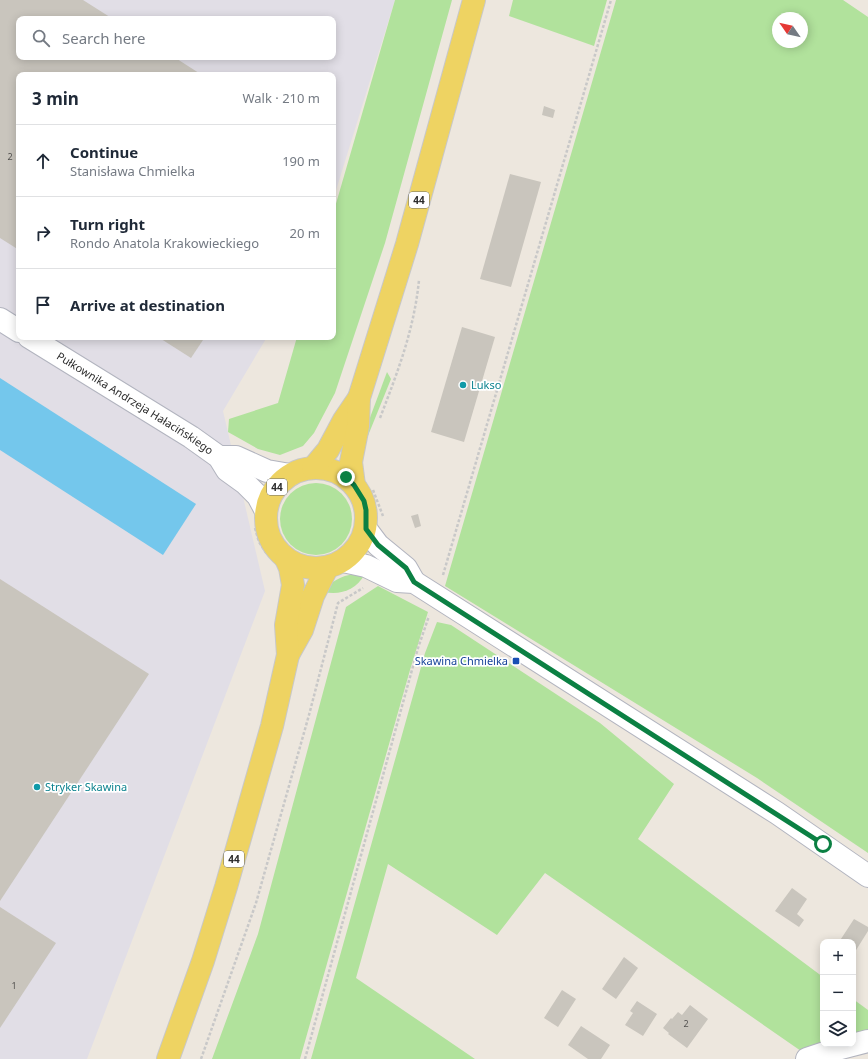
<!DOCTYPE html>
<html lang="en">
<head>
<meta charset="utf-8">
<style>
  :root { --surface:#fff; --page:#f2f2f3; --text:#1f2937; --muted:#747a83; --line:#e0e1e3 }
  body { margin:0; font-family:"Noto Sans",sans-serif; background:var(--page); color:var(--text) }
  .controls { position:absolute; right:12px; bottom:12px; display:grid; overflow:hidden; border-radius:8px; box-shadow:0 2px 10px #0003 }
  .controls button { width:36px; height:36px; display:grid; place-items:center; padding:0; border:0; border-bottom:1px solid var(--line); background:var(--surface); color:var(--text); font:20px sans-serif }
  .compass { position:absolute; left:772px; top:12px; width:36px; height:36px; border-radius:50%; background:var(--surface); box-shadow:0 2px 10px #0003; rotate:304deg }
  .stop { position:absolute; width:12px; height:12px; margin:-9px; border:3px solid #0b8043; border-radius:50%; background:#fff }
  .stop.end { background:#0b8043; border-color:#fff; box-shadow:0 1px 4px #0008 }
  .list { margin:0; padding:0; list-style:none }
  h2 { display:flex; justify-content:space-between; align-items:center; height:52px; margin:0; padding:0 16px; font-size:17px }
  h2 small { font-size:13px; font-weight:400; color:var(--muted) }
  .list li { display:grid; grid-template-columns:26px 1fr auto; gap:12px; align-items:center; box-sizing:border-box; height:72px; padding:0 16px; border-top:1px solid var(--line) }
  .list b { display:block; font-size:15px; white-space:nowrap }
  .list p { margin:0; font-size:13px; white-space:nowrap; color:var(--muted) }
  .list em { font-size:13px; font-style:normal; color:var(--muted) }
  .icon { flex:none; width:22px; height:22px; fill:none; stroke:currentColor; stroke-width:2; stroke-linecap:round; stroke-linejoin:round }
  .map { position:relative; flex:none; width:868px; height:1059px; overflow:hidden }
  .search { position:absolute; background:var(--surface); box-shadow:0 2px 10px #0003; left:16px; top:16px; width:320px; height:44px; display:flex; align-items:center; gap:10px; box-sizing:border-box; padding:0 14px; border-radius:8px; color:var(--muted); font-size:15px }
  .panel { position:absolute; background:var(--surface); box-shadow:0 2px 10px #0003; left:16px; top:72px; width:320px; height:268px; border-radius:8px }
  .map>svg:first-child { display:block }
  .industrial { fill:#e1dee6; fill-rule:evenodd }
  .green { fill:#b1e29c; fill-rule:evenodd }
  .water { fill:#74c7ec }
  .building { fill:#c9c5bd }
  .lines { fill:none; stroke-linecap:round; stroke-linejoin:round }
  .minor-casing { stroke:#b2b4bf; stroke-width:24 }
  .major-casing { stroke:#c8c8c8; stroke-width:24 }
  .path { stroke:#c8c8c8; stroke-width:2.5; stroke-dasharray:3 2; stroke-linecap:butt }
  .minor { stroke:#fff; stroke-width:22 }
  .major { stroke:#eed362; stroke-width:22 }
  .route { stroke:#0b8043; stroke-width:5 }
  .culture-dot { fill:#0f9aa8; stroke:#fff; stroke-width:1.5 }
  .transit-dot { fill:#1a4fb4; stroke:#fff; stroke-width:1.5 }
  .labels { text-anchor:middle; stroke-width:3.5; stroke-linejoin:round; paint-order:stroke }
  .number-label { font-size:9px; fill:#535250 }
  .shield { fill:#fff; stroke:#6b6b6b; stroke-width:1 }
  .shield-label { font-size:10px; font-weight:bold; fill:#2c2c2c }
  .culture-label { font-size:11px; fill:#0d838f; stroke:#fff; text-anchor:start }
  .street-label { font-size:11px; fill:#2c2c2c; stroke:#fff }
  .transit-label { font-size:11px; fill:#164399; stroke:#fff; text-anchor:end }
</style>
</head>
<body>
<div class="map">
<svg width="868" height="1059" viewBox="0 0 868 1059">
  <rect width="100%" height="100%" fill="#ede7de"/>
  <path class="industrial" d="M0,0H395L333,200V75H19V337H267L223,411L265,591L87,1059H0ZM19,19H333V57H19Z"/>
  <g class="green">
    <polygon points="395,0 452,0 385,243 335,393 314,433 303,446 280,455 258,449 228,432 229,419 278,403 297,337 333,337 333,214"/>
    <polygon points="513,0 607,0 594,46 509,16"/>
    <path d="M616,0H843L868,17V853L757,778L445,586ZM778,18H802V42H778Z"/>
    <polygon points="387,372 391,379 365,443 365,431"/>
    <circle cx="316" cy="519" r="36"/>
    <path d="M354,574H365C355,591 341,595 323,592C331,581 341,576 354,574Z"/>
    <polygon points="378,586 428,612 410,670 300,1059 212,1059 258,934 346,607"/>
    <polygon points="437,622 451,625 600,723 674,784 638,839 823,977 823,1041 801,1051 545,873 497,935 388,864 356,978 475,1059 311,1059 425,653"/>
    <polygon points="853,999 868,1010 868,1030 853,1033"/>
  </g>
  <polygon class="water" points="0,378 196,504 163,555 0,450"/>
  <g class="building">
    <polygon points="0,0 83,0 113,19 19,19 19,57 174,57 202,75 19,75 19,250 0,238"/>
    <polygon points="544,106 555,110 553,118 542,115"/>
    <polygon points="510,174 541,182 511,287 480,279"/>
    <polygon points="462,327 495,337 464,442 431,432"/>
    <polygon points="158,337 205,337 191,358"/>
    <polygon points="418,514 421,526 415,528 411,516"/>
    <polygon points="0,579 149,674 0,901"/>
    <polygon points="792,888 807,899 797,914 804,920 799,927 775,911"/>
    <polygon points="0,907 56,943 0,1028"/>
    <polygon points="854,919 868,927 868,931 853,955 853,942 839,942"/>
    <polygon points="624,957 638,968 616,999 602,989"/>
    <polygon points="562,990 576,999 558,1027 544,1018"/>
    <polygon points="637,1001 657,1014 643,1036 625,1025 633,1013 630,1011"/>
    <polygon points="690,1005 708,1019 687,1048 668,1034 669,1033 663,1028 671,1018 672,1019 678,1012 682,1015"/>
    <polygon points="581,1026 610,1045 601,1059 588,1059 568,1045"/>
  </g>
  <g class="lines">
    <defs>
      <g id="minor">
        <polyline points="0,319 19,331"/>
        <path id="s1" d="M29,337L191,437L219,457L227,470L245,483L258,496L266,511"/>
        <polyline points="219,457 236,457 267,471 290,475"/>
        <polyline points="366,529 378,545 406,568 414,582"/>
        <polyline points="343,561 366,566 397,581 414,582 777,813 868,876"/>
        <polyline points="807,1059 837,1049 868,1041"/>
      </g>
      <g id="major">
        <circle cx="316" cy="518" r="50"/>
        <polyline points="313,468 328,450 344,420 359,398"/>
        <polyline points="354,485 351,462 358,426 359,398 407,244 474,0"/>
        <polyline points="288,655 302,630 313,596 327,568"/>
        <polyline points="168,1059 203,961 226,887 272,726 288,655 286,625 293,585 290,568 286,559"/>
      </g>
    </defs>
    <use href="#minor" class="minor-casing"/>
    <use href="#major" class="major-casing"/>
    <g class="path">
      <path d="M380,418C398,371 414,330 419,280"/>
      <polyline points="373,490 383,516"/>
      <polyline points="255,528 259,542 267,554"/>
      <polyline points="443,575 611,0"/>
      <polyline points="201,1059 256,903 309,715 338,603 363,588"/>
      <polyline points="305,1059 418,648 429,616"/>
    </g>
    <use href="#minor" class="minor"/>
    <use href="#major" class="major"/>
  </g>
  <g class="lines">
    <polyline class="route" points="346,477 354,485 364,501 366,510 366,529 378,545 406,568 414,582 823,844"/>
  </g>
  <g class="culture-dot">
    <circle cx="463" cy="385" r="4"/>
    <circle cx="37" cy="787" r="4"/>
  </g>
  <rect class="transit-dot" x="512" y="657" width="8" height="8" rx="2"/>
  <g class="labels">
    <g class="number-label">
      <text x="10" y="160">2</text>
      <text x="14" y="989">1</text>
      <text x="686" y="1027">2</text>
    </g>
    <g class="shield">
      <rect x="409" y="192" width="20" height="16" rx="3"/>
      <rect x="267" y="479" width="20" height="16" rx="3"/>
      <rect x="224" y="851" width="20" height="16" rx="3"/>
    </g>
    <g class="shield-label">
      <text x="419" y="204">44</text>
      <text x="277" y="491">44</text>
      <text x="234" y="863">44</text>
    </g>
    <g class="culture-label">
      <text x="471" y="389">Lukso</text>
      <text x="45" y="791">Stryker Skawina</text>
    </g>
    <g class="street-label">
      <text dy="4" stroke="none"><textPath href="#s1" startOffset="125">Pułkownika Andrzeja Hałacińskiego</textPath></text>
    </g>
    <g class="transit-label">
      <text x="508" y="665">Skawina Chmielka</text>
    </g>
  </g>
</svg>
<div class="controls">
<button>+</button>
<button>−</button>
<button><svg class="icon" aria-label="layers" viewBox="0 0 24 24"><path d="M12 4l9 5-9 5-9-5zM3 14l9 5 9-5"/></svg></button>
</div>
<svg class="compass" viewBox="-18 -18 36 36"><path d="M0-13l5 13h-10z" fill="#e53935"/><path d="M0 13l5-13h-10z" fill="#747a83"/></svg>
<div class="stop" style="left:823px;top:844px"></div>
<div class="stop end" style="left:346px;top:477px"></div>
<div class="search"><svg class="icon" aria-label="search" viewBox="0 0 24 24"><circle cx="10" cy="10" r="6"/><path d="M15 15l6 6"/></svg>Search here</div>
<section class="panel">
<h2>3 min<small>Walk · 210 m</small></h2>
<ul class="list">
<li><svg class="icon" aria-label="ahead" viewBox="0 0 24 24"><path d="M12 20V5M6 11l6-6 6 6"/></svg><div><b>Continue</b><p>Stanisława Chmielka</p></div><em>190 m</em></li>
<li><svg class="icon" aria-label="right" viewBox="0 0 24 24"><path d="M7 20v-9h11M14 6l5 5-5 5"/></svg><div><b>Turn right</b><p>Rondo Anatola Krakowieckiego</p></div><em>20 m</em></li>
<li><svg class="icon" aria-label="arrive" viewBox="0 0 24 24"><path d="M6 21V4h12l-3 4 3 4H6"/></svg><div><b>Arrive at destination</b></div></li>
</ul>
</section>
</div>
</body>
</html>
